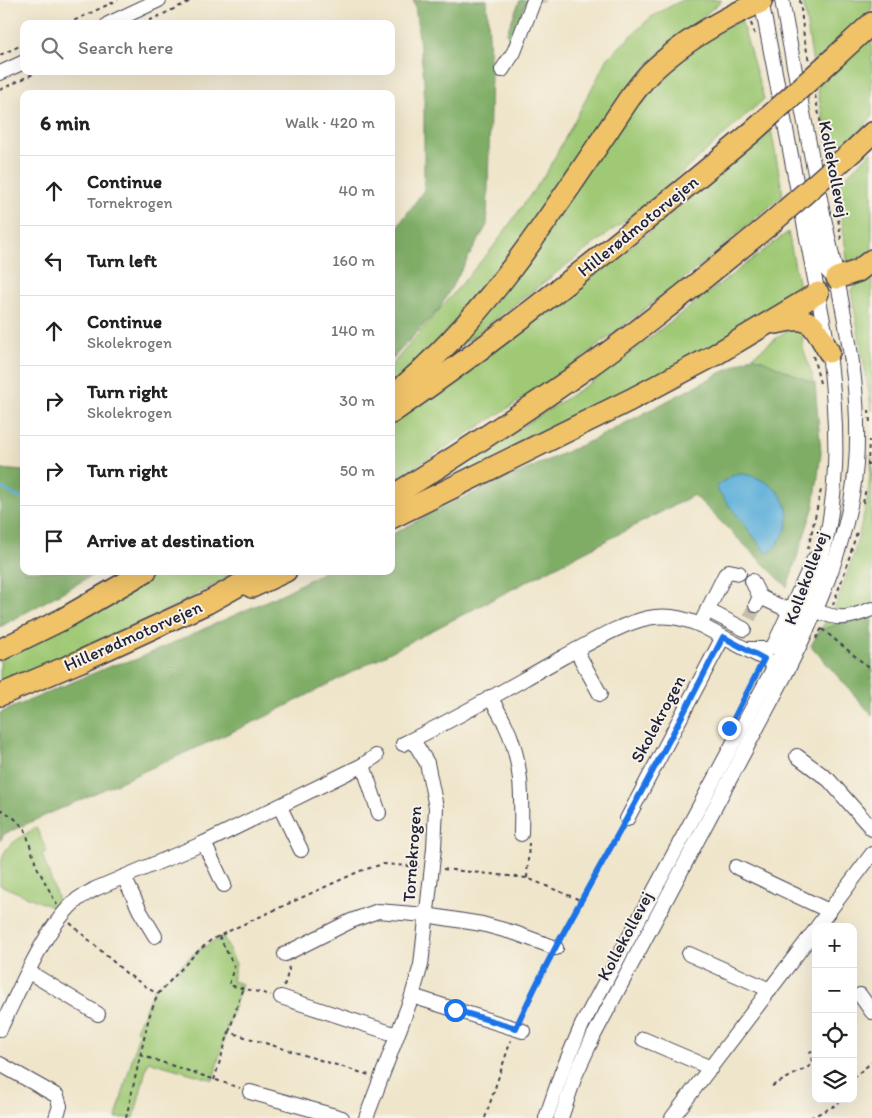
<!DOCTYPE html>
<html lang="en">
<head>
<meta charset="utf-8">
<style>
  :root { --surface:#fff; --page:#f6f6f6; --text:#222; --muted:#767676; --line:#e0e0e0 }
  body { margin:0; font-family:Itim,sans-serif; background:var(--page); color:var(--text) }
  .controls { position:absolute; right:15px; bottom:15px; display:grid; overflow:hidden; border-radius:10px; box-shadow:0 5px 20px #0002 }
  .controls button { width:45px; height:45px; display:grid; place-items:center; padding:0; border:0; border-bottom:1px solid var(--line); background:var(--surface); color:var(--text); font:25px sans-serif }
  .stop { position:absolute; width:15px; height:15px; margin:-11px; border:4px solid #1a73e8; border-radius:50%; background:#fff }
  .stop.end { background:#1a73e8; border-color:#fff; box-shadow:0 1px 5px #0008 }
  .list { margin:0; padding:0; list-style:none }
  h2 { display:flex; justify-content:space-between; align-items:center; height:65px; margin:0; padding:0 20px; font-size:21px }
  h2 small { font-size:16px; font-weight:400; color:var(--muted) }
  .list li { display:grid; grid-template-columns:32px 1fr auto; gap:15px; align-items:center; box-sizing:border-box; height:70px; padding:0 20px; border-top:1px solid var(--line) }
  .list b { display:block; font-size:19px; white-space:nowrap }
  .list p { margin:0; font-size:16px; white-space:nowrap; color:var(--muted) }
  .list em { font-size:16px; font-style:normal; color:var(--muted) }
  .icon { flex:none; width:28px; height:28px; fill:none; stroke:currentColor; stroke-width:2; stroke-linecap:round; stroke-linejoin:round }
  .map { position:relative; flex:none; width:872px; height:1118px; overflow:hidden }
  .search { position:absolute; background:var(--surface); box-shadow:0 5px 20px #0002; left:20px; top:20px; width:375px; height:55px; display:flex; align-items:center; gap:12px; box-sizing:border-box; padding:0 18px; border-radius:10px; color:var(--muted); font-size:19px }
  .panel { position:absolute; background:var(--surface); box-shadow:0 5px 20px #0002; left:20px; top:90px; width:375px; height:485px; border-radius:10px }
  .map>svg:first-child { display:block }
  .green { fill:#9fc975; stroke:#607658 }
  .forest { fill:#7fad66; stroke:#506850 }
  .water { fill:#5fb0da; stroke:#40698a }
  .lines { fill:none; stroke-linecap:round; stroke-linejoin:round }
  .stream { stroke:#5fb0da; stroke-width:3 }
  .minor-tunnel { stroke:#c6bead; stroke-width:14; stroke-dasharray:14 7; stroke-linecap:butt }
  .minor-casing { stroke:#413f50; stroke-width:16 }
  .highway-casing { stroke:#413f50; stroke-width:24 }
  .path { stroke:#413f50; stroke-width:2; stroke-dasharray:4 4; stroke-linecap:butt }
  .minor { stroke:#fff; stroke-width:14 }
  .highway { stroke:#f0c369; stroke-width:21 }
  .highway-bridge-casing { stroke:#413f50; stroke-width:24; stroke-linecap:butt }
  .highway-bridge { stroke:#f0c369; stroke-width:21 }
  .route { stroke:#1a73e8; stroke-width:6 }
  .labels { text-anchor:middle; stroke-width:4; stroke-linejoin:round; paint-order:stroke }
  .street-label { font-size:18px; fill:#22223b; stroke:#f7f3e8 }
</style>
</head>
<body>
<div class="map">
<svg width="872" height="1118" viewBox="0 0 872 1118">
  <rect width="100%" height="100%" fill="#f7f3e8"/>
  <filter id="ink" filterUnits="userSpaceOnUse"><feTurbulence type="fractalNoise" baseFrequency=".02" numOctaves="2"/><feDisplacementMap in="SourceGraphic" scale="10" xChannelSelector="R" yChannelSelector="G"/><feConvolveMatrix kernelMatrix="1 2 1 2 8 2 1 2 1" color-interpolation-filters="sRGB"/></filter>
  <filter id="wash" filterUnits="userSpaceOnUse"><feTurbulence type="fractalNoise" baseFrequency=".0096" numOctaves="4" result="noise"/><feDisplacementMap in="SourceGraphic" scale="20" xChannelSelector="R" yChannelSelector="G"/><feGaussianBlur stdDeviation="1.12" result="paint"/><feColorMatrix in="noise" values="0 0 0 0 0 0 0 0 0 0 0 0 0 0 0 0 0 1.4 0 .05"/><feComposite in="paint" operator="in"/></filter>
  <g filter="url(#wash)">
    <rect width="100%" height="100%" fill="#efe5ca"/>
    <g class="green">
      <polygon points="682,0 722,0 647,66 500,271 410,372 391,386 391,366 494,246 548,170 608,58 651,17"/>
      <polygon points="803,0 872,0 872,9 813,64"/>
      <polygon points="741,20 764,99 649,202 441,361 658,74 710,34"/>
      <polygon points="872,33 872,118 831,160 817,87"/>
      <polygon points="771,129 783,195 705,262 559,376 391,482 391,422 515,336 636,243"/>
      <polygon points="872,151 872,250 848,266 837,185"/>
      <polygon points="788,232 801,297 630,400 397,507 593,381"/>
      <polygon points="872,268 872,411 851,290"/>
      <polygon points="802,325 803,348 815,384 753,356 791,327"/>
      <polygon points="872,457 872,612 819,631 833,613 854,554 867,501"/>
      <polygon points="160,571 240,571 96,648 0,689 0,657 106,604"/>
      <path d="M36,827L47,852L42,854L59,903L54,908L0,885C0,845 6,848 36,827Z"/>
      <polygon points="223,936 236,964 232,981 242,984 226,1032 213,1080 148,1061 134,1118 116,1118 139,1033 136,1030 155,987 197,951"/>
    </g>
    <g class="forest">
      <polygon points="413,0 487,0 491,74 487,225 439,309 391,360 391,236 424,190 424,80 415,5"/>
      <polygon points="520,0 544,0 525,4 510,43 507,32"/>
      <polygon points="753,356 815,384 821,453 814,506 787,587 694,495 265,717 4,834 0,841 0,713 113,665 135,660 286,592 325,571 391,571 391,535 443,507 595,439"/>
      <polygon points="0,469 24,471 24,571 100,571 0,627"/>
      <polygon points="872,612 872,715 811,646 819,631"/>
    </g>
    <path class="water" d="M741,474C764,476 790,494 788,520C787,532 778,545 769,553L765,551L718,491L717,486L731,476Z"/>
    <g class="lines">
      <path class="stream" d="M0,488C10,490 14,498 24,499"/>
    </g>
  </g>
  <g filter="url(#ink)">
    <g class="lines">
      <polyline class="minor-tunnel" points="749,618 756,605"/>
      <defs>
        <g id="minor">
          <polyline points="108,24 159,0"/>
          <polyline points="502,70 514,52 534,0"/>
          <polyline points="0,73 24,62"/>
          <polyline points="809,202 825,268 829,273 837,278"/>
          <polyline points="752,581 760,597"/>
          <polyline points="756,605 760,597 790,611"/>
          <polyline points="707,610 744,629"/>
          <path d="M817,611C840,621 849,618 872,609"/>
          <polyline points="700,625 725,575 729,571 739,573"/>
          <polyline points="749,649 768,649 774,645 814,559"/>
          <polyline points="576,650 600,694"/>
          <path d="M490,697C495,706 501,715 505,724C522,758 522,797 521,834"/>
          <path d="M403,744C458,718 511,686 565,656C590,643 620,624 648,618C666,614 684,618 700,625L782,668"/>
          <polyline points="797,756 829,780 872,829"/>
          <polyline points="363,765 379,813"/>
          <polyline points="280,807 301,850"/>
          <polyline points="627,819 723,637"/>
          <polyline points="204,843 224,885"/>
          <polyline points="736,867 829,911"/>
          <polyline points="124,877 140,911 155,936"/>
          <polyline points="817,927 872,854"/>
          <polyline points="285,954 351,921 378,911 426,915 482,924 515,933 556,948"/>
          <polyline points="689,954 770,990"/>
          <polyline points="29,972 98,1014"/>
          <polyline points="860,995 872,1012"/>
          <polyline points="412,996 523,1031"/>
          <polyline points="281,997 397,1035"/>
          <path d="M0,1029C20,990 44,927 78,899C83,895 89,893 95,889L204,843L363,765L376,756"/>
          <polyline points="643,1039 711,1068"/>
          <polyline points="0,1064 57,1096 60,1106 56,1118"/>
          <polyline points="250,1092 342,1118"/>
          <polyline points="366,1118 412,996 421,965 434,848 436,807 427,763 413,740"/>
          <path d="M546,1118L561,1074L582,1025L772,671C788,642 803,612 814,581C841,508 838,428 829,352L761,0"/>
          <path d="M561,1118L575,1076L594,1035L784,677C813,620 838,564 851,501C869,409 844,313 825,223C810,149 795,75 782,0"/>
          <polyline points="672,1118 816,929"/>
        </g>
        <g id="highway">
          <polyline points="835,57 872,23"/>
          <polyline points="853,151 872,133"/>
          <polyline points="837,278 858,271 872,260"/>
          <path d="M776,323C812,314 812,323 829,352"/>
          <path d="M391,397C490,315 558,204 629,99C636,90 643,80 651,72C683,42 721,19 761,2"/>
          <path d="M391,413C516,327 634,231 751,133"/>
          <path d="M391,497C454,458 517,417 578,374C644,328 706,276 769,225"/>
          <polyline points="391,518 630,400 713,356 818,293"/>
          <polyline points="252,587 286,571"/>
          <polyline points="0,650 63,619 146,571"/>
          <polyline points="0,695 81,661 207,603 264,571"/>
        </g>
      </defs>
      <use href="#minor" class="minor-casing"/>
      <use href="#highway" class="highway-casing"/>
      <g class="path">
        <polyline points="800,0 804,37 809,61"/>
        <polyline points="751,23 756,38"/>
        <polyline points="67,24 118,0"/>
        <polyline points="142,24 193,0"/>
        <polyline points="0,55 24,44"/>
        <polyline points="0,90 39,71"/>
        <polyline points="815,95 827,154"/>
        <polyline points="834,188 841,240"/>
        <polyline points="813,356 820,383"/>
        <polyline points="869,410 870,423"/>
        <polyline points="868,466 869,440"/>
        <polyline points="863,503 866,488"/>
        <polyline points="808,549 821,490"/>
        <polyline points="833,605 845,571 857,532"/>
        <polyline points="822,629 872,670"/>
        <polyline points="816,639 823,626"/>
        <polyline points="0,809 12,816 25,829 36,865 57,905"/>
        <polyline points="443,869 527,878 580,900"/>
        <polyline points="527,878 529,843"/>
        <polyline points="70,923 126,973 157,994"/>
        <polyline points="219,936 234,966 229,985 271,995"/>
        <polyline points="561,937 622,827"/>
        <polyline points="284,986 289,970 288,964"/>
        <polyline points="520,1017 551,957"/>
        <polyline points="853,1020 859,1015"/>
        <polyline points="229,1032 243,987"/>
        <polyline points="140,1055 240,1088"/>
        <polyline points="853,1078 872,1062"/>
        <polyline points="214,1080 229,1032 369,1075"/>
        <polyline points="772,1086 810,1066 812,1062 810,1052 816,1048"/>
        <polyline points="126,1118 149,1017 158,994 195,954 211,940 233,929 360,871 383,864 421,867"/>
        <polyline points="485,1118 511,1040"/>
        <polyline points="810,1118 838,1104 840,1099"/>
      </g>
      <use href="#minor" class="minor"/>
      <use href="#highway" class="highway"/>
      <defs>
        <g id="highway-bridge">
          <polyline points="751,133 835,57"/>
          <polyline points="769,225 853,151"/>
        </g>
      </defs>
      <use href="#highway-bridge" class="highway-bridge-casing"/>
      <use href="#highway-bridge" class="highway-bridge"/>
    </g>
  </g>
  <g class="lines" filter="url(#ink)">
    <path class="route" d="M455,1010L516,1028C548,956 589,887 627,818C660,758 692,698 723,637L764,659L729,728"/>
  </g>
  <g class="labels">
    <g class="street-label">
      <text transform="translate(834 169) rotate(79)" y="6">Kollekollevej</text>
      <text transform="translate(638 226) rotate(-39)" y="6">Hillerødmotorvejen</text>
      <text transform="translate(806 578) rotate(-70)" y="6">Kollekollevej</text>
      <text transform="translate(133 636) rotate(-24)" y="6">Hillerødmotorvejen</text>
      <text transform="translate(658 719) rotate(-62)" y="6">Skolekrogen</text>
      <text transform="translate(412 854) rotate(-86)" y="6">Tornekrogen</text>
      <text transform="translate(625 936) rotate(-62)" y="6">Kollekollevej</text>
    </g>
  </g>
</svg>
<div class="controls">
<button>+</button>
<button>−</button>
<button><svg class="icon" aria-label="locate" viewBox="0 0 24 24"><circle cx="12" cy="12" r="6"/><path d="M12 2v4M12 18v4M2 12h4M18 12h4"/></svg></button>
<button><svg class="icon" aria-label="layers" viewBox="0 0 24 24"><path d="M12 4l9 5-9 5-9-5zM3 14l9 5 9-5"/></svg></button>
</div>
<div class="stop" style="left:455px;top:1010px"></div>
<div class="stop end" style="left:729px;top:728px"></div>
<div class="search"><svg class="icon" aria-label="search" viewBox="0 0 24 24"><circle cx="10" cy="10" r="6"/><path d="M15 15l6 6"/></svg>Search here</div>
<section class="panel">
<h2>6 min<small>Walk · 420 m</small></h2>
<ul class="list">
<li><svg class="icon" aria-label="ahead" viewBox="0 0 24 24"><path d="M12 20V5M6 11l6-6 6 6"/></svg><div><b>Continue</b><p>Tornekrogen</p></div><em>40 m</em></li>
<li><svg class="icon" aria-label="left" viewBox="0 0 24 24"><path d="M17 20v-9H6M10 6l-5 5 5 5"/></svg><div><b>Turn left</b></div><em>160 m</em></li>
<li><svg class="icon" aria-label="ahead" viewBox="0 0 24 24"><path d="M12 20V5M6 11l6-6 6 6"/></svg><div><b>Continue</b><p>Skolekrogen</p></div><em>140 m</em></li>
<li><svg class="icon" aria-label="right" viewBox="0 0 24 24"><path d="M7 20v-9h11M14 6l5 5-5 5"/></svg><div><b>Turn right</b><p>Skolekrogen</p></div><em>30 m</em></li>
<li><svg class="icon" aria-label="right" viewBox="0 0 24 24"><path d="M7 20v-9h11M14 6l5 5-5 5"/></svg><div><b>Turn right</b></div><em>50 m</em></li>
<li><svg class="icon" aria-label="arrive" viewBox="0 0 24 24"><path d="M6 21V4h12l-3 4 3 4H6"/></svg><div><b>Arrive at destination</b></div></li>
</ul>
</section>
</div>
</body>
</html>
